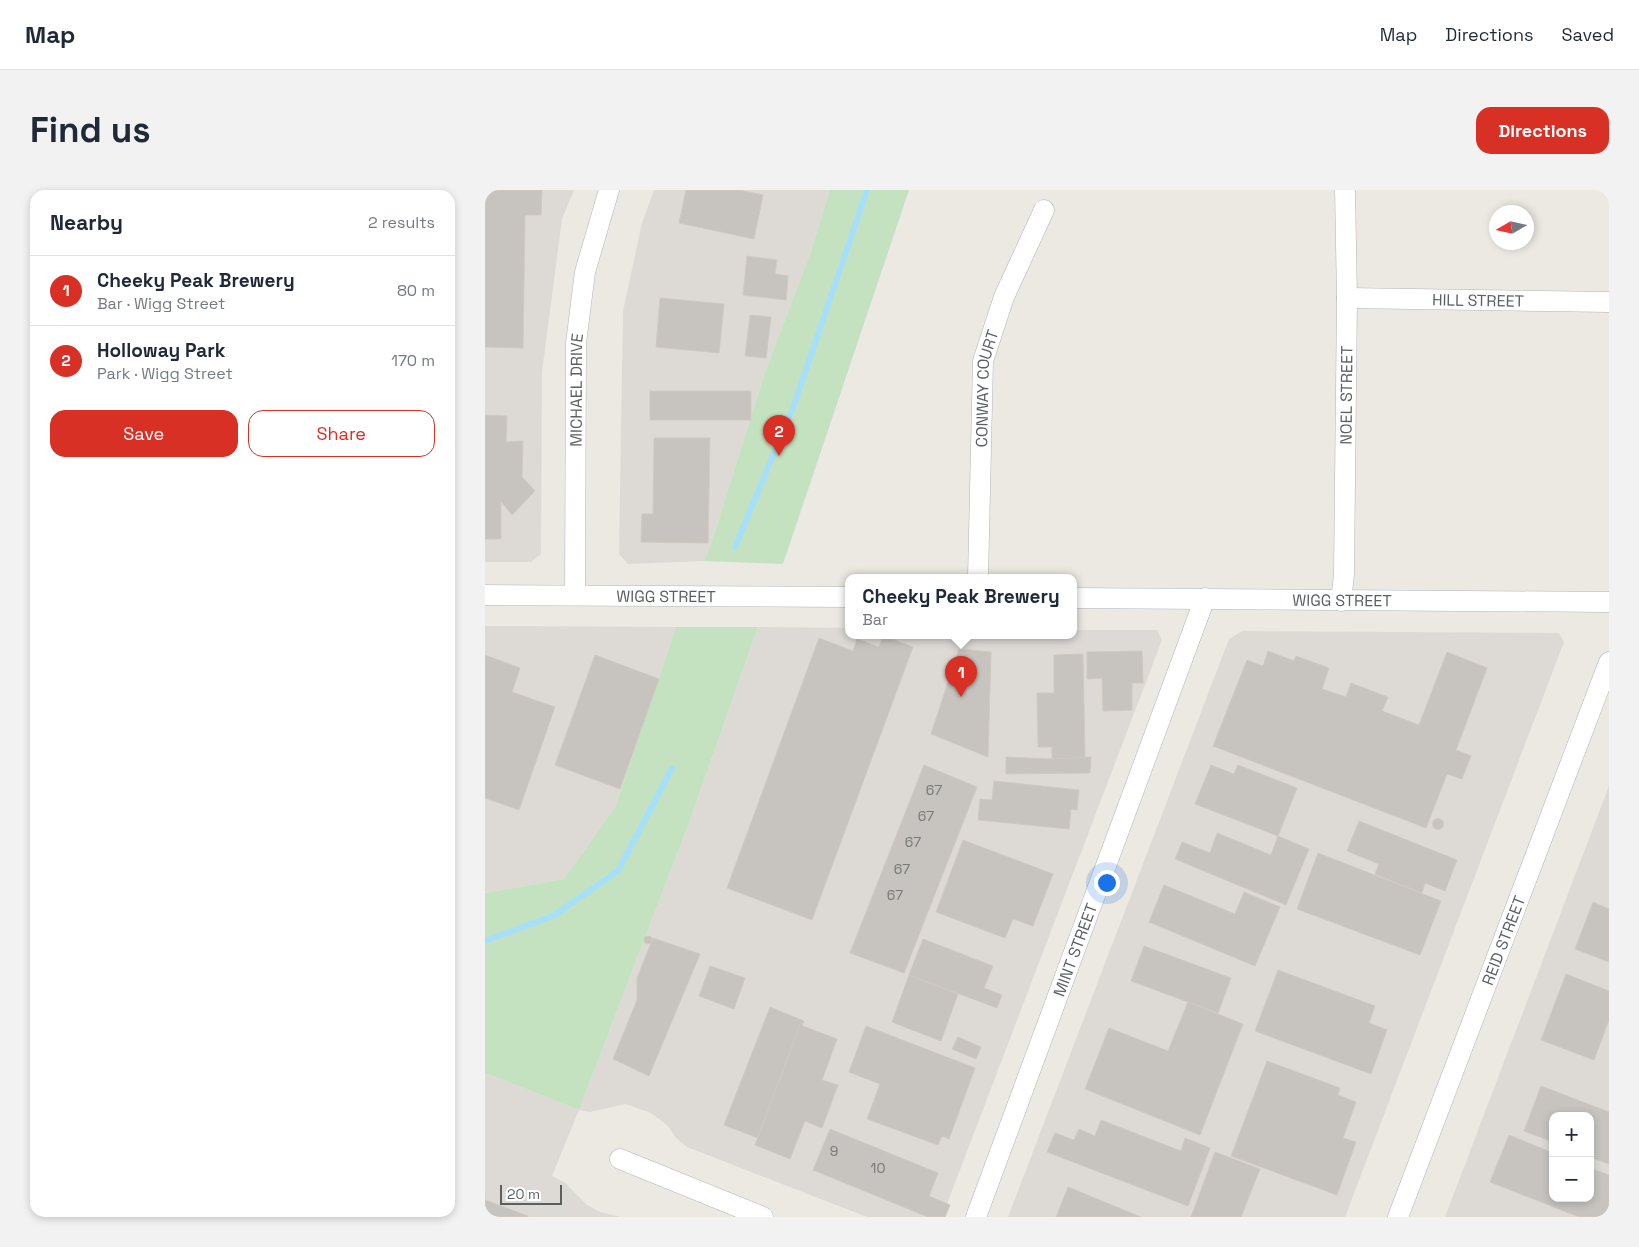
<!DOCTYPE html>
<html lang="en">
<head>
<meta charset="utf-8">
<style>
  :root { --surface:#fff; --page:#f2f2f3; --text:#1f2937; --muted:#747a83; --line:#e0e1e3; --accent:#d93025 }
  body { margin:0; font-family:"Space Grotesk",sans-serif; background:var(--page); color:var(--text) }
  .controls { position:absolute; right:15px; bottom:15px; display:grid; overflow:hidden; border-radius:10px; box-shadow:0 2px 8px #0003 }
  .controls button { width:45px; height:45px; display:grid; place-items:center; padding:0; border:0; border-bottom:1px solid var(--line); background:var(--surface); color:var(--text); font:25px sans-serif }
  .compass { position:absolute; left:1004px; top:15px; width:45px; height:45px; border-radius:50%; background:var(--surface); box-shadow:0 2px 8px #0003; rotate:261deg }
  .scale { position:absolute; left:15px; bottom:12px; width:62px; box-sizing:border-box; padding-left:5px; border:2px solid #5a5f61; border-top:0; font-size:14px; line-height:18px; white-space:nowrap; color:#5a5f61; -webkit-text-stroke:4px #fff; paint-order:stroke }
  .you { position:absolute; left:621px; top:692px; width:18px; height:18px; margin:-12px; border:4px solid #fff; border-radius:50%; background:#1a73e8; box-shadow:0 0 0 8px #1a73e833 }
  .badge { display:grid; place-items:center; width:32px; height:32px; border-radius:50%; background:var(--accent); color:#fff; font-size:16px; font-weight:700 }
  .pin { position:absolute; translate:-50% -41px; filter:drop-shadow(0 1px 2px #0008) }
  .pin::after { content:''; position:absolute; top:26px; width:18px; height:15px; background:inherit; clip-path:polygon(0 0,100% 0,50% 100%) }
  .popup { position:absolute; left:360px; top:384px; width:232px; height:65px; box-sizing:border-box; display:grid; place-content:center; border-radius:10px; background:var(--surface); filter:drop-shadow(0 1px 4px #0005); font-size:16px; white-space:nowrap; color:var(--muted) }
  .popup b { font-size:19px; color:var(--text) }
  .popup::after { content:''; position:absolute; left:50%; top:100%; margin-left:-10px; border:10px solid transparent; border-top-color:var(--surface) }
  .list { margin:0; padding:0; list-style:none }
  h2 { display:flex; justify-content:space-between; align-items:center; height:65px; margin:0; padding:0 20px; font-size:21px }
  h2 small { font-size:16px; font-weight:400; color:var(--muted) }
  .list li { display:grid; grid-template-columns:32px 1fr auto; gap:15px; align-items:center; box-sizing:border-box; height:70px; padding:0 20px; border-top:1px solid var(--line) }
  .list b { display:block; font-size:19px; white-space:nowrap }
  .list p { margin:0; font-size:16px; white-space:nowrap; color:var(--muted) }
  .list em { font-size:16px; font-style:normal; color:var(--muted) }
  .actions { display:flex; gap:10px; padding:15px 20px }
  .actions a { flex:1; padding:11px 0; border:1px solid var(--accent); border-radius:15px; text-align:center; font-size:18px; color:var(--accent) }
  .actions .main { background:var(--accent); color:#fff }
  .map { position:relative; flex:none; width:1124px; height:1027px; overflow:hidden; border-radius:15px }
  header { display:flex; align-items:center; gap:30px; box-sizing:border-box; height:70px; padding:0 25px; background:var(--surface); border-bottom:1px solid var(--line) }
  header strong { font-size:24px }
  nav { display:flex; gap:28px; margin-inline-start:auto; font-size:18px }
  .intro { display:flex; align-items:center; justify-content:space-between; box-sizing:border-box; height:120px; padding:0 30px }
  h1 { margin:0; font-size:35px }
  .button { padding:12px 22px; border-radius:15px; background:var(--accent); color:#fff; font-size:18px; font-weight:700 }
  main { display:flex; gap:30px; padding:0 30px }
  aside { flex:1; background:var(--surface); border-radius:15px; box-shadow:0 2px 8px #0003 }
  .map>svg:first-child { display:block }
  .industrial { fill:#dddad6; fill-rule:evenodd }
  .green { fill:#c5e2c0 }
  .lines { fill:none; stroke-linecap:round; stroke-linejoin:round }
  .stream { stroke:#a6e0f8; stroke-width:6 }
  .building { fill:#c7c3be; stroke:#d0c9c1 }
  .minor-casing { stroke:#b2b5b8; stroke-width:21 }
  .minor { stroke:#fff; stroke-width:20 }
  .labels { text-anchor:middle; stroke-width:4; stroke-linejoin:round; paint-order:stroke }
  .number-label { font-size:14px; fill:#757878 }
  .street-label { font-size:16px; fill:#5a5f61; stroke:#fff }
</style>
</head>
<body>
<header>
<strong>Map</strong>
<nav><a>Map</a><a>Directions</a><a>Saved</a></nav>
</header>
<div class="intro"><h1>Find us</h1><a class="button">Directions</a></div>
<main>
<aside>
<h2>Nearby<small>2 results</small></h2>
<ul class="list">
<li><span class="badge">1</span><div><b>Cheeky Peak Brewery</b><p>Bar · Wigg Street</p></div><em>80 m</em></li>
<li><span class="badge">2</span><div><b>Holloway Park</b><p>Park · Wigg Street</p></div><em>170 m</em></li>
</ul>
<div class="actions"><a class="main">Save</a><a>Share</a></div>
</aside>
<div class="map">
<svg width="1124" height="1027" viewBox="0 0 1124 1027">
  <rect width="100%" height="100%" fill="#ece8e2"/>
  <g class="industrial">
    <polygon points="0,0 89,0 77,29 57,182 56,364 46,372 0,372"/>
    <polygon points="169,0 345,0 325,64 280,182 227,351 219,371 143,374 134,364 138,121 157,33"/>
    <polygon points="0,436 191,437 130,617 79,689 0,703"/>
    <polygon points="273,437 363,438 364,446 588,446 589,440 672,440 677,450 457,1027 382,1027 202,957 191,948 183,936 166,923 140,914 105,922 94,920 67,986 79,992 102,1015 115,1022 136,1027 0,1027 0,883 94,920 204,633"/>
    <polygon points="757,441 1074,443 1079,452 860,1027 523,1027 744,449"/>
    <path d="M1124,596V1027H960ZM1068,926H1105V1008H1068Z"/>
  </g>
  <g class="green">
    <polygon points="345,0 424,0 298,374 219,371 227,351 280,182 325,64"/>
    <polygon points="191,437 273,437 204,633 94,920 0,883 0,703 79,689 130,617"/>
  </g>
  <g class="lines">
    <g class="stream">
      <polyline points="250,357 309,215 382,0"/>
      <polyline points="0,751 68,726 133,681 187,578"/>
    </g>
  </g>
  <g class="building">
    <polygon points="0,0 57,0 56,25 40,25 38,158 0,157"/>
    <polygon points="201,0 254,0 278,5 269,49 194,33"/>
    <polygon points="262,66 292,70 290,84 303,86 301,110 258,105"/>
    <polygon points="175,108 239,114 234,163 171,157"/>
    <polygon points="265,125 286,127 281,168 260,166"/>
    <rect x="165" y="201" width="101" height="29"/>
    <polygon points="0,225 22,226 21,252 38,251 37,287 50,301 27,325 16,311 16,349 0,349"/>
    <polygon points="169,248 225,248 223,353 156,352 157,324 168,324"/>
    <polygon points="398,446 428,457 327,730 242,698 334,448 368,461 372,449 394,457"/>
    <polygon points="474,459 506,462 503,567 446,544"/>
    <polygon points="657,461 658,493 647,493 647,520 618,521 617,488 602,489 602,462"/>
    <polygon points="783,461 809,471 811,466 844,478 837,499 861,507 866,493 903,507 897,521 934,535 962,462 1002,478 971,560 986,566 977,589 962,584 941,638 728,556 762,470 778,476"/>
    <polygon points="598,464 600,569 567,569 567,557 553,557 552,503 569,503 569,465"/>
    <polygon points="0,465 35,478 27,502 70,517 34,620 0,608"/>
    <polygon points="110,465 174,489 135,599 70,575"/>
    <polygon points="521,567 567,569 606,567 605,583 521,584"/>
    <polygon points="439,575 492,597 419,783 365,763"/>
    <polygon points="726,575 749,584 753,575 812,598 793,646 710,614"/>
    <polygon points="509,591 594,600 592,620 586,619 584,639 493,630 495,609 507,610"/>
    <circle cx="953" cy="634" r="5.5"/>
    <polygon points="874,631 972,670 960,701 940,693 937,703 890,684 894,674 862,661"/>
    <polygon points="732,643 786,665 793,646 824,659 801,715 690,669 697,652 725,663"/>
    <polygon points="478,650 568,684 548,736 528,729 520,748 451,722"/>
    <polygon points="833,663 956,711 935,765 812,719"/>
    <polygon points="679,695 750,724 759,702 795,717 770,776 664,732"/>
    <polygon points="1108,712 1124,719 1124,772 1090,759"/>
    <circle cx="163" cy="750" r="4"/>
    <polygon points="168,748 215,764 164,886 128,869 152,810 152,788"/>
    <polygon points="438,749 508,776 499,798 517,805 512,818 424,785"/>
    <polygon points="659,756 746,788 733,823 646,791"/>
    <polygon points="225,776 260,788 249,819 214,806"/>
    <polygon points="793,780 890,816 884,833 902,840 886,884 770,841"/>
    <polygon points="1081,784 1124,801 1124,830 1109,870 1056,850"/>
    <polygon points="424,785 473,804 456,851 407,832"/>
    <polygon points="703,812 758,834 715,945 600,899 624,838 683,861"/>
    <polygon points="285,817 319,831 273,948 239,935"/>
    <polygon points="315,835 352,849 337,890 353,895 337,938 320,931 305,969 270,955"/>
    <polygon points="381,836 490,878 464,949 457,946 453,955 382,929 395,894 364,882"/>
    <polygon points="473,847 496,857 491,869 467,859"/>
    <polygon points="782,871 855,898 853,905 871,912 858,948 871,952 852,1005 746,966"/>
    <polygon points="1056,896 1124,922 1124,974 1105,967 1105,926 1068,926 1068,952 1039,941"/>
    <polygon points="616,930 696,961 700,948 725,958 703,1016 562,962 570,943 589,950 594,939 610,946"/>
    <polygon points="345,939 453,983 444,1006 465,1015 460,1027 443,1027 328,980"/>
    <polygon points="1024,945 1068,963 1068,1008 1105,1008 1105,978 1124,985 1124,1027 1094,1027 1005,992"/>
    <polygon points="730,962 775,979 756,1027 706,1027"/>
    <polygon points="583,997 656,1027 571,1027"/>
    <polygon points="0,1010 43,1026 43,1027 0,1027"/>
  </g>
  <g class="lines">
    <defs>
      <g id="minor">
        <path id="s1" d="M862,108L1124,112"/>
        <path id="s2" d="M493,388L498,171L519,107L559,20"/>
        <path id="s3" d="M0,405L364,407"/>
        <path id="s4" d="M90,405L91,153L100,82L124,0"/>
        <path id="s5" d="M588,408L1124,412"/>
        <path id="s6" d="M856,411L859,384L862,108L860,0"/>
        <polyline points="135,969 278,1027"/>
        <path id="s7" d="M491,1027L720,408"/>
        <path id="s8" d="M913,1027L1124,472"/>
      </g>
    </defs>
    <use href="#minor" class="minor-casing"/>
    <use href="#minor" class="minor"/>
  </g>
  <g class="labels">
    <g class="number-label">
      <text x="449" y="605">67</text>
      <text x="441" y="631">67</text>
      <text x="428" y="657">67</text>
      <text x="417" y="684">67</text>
      <text x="410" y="710">67</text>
      <text x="349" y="966">9</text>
      <text x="393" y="983">10</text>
    </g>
    <g class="street-label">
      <text dy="6" stroke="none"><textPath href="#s1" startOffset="131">HILL STREET</textPath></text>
      <text dy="6" stroke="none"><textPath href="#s2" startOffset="190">CONWAY COURT</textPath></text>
      <text dy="6" stroke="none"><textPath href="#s4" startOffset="205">MICHAEL DRIVE</textPath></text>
      <text dy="6" stroke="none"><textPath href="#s6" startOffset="206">NOEL STREET</textPath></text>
      <text dy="6" stroke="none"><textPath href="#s3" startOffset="181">WIGG STREET</textPath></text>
      <text dy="6" stroke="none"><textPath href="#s5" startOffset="269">WIGG STREET</textPath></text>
      <text dy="6" stroke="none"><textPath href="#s8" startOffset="296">REID STREET</textPath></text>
      <text dy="6" stroke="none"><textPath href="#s7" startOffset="285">MINT STREET</textPath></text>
    </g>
  </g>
</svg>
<div class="controls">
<button>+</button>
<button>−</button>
</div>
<svg class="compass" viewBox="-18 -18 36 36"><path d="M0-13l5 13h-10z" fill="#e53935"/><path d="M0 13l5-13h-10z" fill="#747a83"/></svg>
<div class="scale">20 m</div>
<div class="you"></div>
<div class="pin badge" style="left:476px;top:507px">1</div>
<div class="popup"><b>Cheeky Peak Brewery</b>Bar</div>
<div class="pin badge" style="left:294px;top:266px">2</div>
</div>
</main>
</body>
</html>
